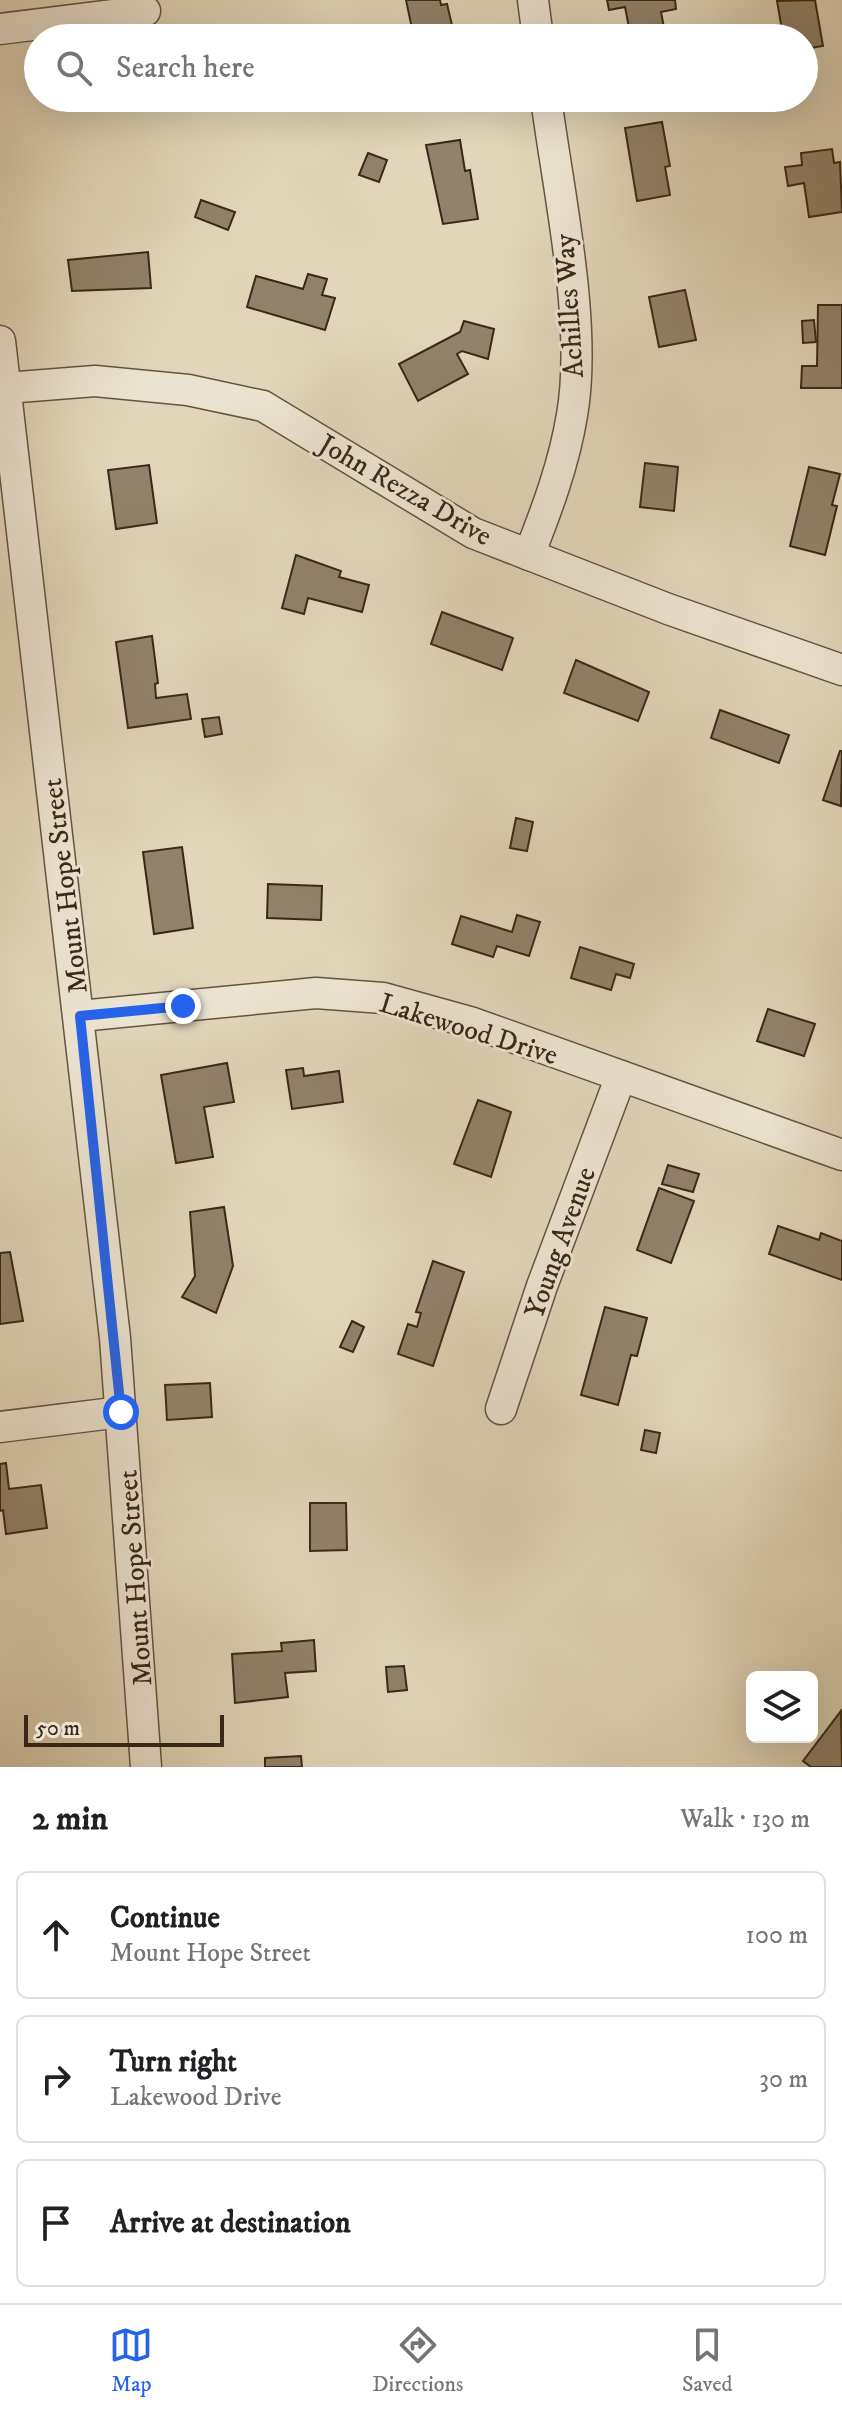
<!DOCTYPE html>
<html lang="en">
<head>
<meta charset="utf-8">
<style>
  :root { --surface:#fff; --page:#f6f6f6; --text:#202124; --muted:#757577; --line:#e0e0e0; --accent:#2563eb }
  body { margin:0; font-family:"IM FELL DW Pica",serif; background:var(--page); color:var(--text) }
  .controls { position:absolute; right:24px; bottom:24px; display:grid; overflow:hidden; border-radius:12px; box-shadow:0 8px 32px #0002 }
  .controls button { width:72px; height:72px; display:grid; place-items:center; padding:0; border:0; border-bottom:2px solid var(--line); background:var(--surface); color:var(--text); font:40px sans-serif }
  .scale { position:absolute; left:24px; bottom:20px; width:200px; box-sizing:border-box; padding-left:8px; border:4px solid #3a2817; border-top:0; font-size:22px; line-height:28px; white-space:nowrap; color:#3a2817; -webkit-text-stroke:6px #ece4d2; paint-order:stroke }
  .stop { position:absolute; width:24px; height:24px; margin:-18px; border:6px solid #2563eb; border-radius:50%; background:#fff }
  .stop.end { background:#2563eb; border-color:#fff; box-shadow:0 2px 8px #0008 }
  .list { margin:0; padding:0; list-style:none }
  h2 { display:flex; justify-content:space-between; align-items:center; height:104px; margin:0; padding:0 32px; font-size:34px }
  h2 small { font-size:26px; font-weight:400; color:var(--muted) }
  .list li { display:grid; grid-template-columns:52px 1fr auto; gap:24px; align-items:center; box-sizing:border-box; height:128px; margin:0 16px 16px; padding:0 16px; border:2px solid var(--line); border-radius:12px }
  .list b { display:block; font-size:30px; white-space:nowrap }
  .list p { margin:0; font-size:26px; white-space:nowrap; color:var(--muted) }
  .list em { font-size:26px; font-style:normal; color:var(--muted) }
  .icon { flex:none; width:44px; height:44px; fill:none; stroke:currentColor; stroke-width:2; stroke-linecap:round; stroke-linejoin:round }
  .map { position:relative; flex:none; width:842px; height:1767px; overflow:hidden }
  .search { position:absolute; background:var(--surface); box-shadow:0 8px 32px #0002; left:24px; right:24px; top:24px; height:88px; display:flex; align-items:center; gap:20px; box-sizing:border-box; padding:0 28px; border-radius:44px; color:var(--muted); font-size:30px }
  .sheet { height:536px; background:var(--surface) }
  nav { display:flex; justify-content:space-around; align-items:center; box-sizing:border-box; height:112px; border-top:2px solid var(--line); background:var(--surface); font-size:22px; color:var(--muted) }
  nav a { display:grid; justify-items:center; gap:4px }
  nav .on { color:var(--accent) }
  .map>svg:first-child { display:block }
  .building { fill:#91826b; stroke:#3a2817; stroke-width:2 }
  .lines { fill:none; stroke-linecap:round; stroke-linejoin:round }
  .minor-casing { stroke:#645440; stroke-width:33 }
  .minor { stroke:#ece4d2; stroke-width:30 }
  .route { stroke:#2563eb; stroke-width:10 }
  .labels { text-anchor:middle; stroke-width:6; stroke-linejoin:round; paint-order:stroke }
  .street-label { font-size:28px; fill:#3a2817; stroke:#ece4d2 }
</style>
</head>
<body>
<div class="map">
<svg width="842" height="1767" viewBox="0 0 842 1767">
  <rect width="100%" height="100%" fill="#e1d6b9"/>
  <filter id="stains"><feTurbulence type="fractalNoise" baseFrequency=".0025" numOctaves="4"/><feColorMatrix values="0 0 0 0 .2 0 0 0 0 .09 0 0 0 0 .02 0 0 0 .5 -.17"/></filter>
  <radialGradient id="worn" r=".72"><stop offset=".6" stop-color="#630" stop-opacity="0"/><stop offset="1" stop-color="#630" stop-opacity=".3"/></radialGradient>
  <g class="building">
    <polygon points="406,0 440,0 441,5 447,4 455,38 414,38"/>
    <polygon points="607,0 675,0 676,9 661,12 666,38 631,38 625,7 609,10"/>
    <polygon points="815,0 823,46 804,49 804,38 766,38 765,33 782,30 777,1"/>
    <polygon points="662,122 670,166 665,167 670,195 637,201 625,128"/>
    <polygon points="460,140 465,171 470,170 478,219 443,224 426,145"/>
    <polygon points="832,149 834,163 840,162 842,212 809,217 804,183 788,186 785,167 802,165 801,153"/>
    <polygon points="368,153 387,160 379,182 359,175"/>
    <polygon points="201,200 235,212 228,230 195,217"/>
    <polygon points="148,252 151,288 72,291 68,260"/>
    <polygon points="308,274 327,279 322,295 335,298 325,330 247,307 256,276 303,289"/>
    <polygon points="685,290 696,340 659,347 649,297"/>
    <polygon points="818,305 842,305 842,388 801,388 802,366 817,366"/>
    <polygon points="814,320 816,342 803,343 802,321"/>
    <polygon points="464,321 494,329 488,359 462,351 457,354 468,374 418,401 399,364 460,332"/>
    <polygon points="645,463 678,467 674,511 640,507"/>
    <polygon points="149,465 157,523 116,529 108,470"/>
    <polygon points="809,467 840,474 832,505 837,506 825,555 790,546"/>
    <polygon points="296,555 341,571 339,577 369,585 362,612 308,598 304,614 282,608"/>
    <polygon points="442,612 513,638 502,670 431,644"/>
    <polygon points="152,636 158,683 155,684 156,698 187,694 191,719 128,728 116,642"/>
    <polygon points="576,660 649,692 638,721 564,693"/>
    <polygon points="720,710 789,735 779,763 711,738"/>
    <polygon points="219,717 222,734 205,737 202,719"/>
    <polygon points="840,751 842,751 841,806 823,800"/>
    <polygon points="516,818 533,822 527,851 510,848"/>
    <polygon points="182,847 193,928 154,934 143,852"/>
    <polygon points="268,884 322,886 321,920 267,918"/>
    <polygon points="517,915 540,922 529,956 497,946 493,957 452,944 461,916 512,932"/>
    <polygon points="580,947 634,964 630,978 616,974 611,990 571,978"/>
    <polygon points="768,1009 815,1024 804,1056 757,1041"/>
    <polygon points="227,1063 234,1102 204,1107 213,1157 176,1163 161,1075"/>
    <polygon points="303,1068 304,1076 339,1071 343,1102 292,1109 286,1070"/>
    <polygon points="478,1100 511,1112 491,1177 454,1164"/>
    <polygon points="668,1165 699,1174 693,1192 662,1184"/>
    <polygon points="659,1188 694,1201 671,1263 637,1250"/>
    <polygon points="224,1207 233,1266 216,1313 182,1297 195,1276 190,1212"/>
    <polygon points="778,1226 819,1240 821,1233 842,1241 842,1280 769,1254"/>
    <polygon points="10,1252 23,1321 0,1324 0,1253"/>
    <polygon points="433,1261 464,1272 433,1366 398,1354 408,1324 417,1327 421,1313 416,1312"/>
    <polygon points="605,1307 647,1318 637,1356 631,1355 618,1405 581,1395"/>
    <polygon points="352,1321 364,1327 353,1352 340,1347"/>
    <polygon points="210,1383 212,1417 167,1420 165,1385"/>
    <polygon points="645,1430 660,1433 656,1453 641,1450"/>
    <polygon points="6,1463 9,1489 41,1485 47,1528 6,1534 3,1510 0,1511 0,1464"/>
    <polygon points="310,1503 346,1503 347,1550 310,1551"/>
    <polygon points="314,1640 316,1671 285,1673 288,1697 235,1703 232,1654 282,1651 281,1643"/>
    <polygon points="404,1666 407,1690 388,1692 386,1667"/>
    <polygon points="841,1711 842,1767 811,1767 803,1761"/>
    <polygon points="301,1756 302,1767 265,1767 265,1758"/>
  </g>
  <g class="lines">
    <defs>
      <g id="minor">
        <polyline points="533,0 538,38"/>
        <polyline points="0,29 145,11"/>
        <polyline points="0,341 115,1338 146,1767"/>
        <polyline points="6,388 95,381 188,390 263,406 473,533 668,609 842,670"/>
        <path d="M529,555C547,509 564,464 572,415C588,324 558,191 546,98"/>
        <polyline points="80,1016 316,993 383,998 473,1023 842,1155"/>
        <polyline points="501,1409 542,1286 621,1076"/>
        <polyline points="0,1427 121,1412"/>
      </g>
    </defs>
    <use href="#minor" class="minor-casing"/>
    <use href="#minor" class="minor"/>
  </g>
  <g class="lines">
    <polyline class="route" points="121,1412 80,1016 183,1006"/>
  </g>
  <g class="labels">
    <g class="street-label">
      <text transform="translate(568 306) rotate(-94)" y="10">Achilles Way</text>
      <text transform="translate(406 489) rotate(30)" y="10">John Rezza Drive</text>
      <text transform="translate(64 886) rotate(-97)" y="10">Mount Hope Street</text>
      <text transform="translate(469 1028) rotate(17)" y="10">Lakewood Drive</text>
      <text transform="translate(559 1242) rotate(-70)" y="10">Young Avenue</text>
      <text transform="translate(134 1578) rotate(-94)" y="10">Mount Hope Street</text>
    </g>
  </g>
  <rect width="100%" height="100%" filter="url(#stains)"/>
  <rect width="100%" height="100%" fill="url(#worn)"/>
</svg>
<div class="controls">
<button><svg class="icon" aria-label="layers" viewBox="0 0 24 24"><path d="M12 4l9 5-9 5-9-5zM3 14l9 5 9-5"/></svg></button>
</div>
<div class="scale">50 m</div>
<div class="stop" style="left:121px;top:1412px"></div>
<div class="stop end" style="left:183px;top:1006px"></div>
<div class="search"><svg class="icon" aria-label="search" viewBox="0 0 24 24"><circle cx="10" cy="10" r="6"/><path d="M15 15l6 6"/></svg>Search here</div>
</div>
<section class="sheet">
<h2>2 min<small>Walk · 130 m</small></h2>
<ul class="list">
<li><svg class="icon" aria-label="ahead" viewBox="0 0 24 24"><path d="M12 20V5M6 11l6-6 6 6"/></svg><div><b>Continue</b><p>Mount Hope Street</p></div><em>100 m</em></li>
<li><svg class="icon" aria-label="right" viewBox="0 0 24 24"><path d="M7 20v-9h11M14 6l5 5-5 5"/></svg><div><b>Turn right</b><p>Lakewood Drive</p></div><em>30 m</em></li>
<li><svg class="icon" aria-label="arrive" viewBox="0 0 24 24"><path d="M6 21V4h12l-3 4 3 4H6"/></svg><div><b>Arrive at destination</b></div></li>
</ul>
</section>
<nav>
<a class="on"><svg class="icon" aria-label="map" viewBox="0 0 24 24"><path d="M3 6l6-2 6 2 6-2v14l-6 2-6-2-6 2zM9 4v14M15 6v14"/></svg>Map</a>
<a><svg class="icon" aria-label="directions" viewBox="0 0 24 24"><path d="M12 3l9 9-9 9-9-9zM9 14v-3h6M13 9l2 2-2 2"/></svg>Directions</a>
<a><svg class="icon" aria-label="saved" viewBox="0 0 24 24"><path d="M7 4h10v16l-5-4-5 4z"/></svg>Saved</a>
</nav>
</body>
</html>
